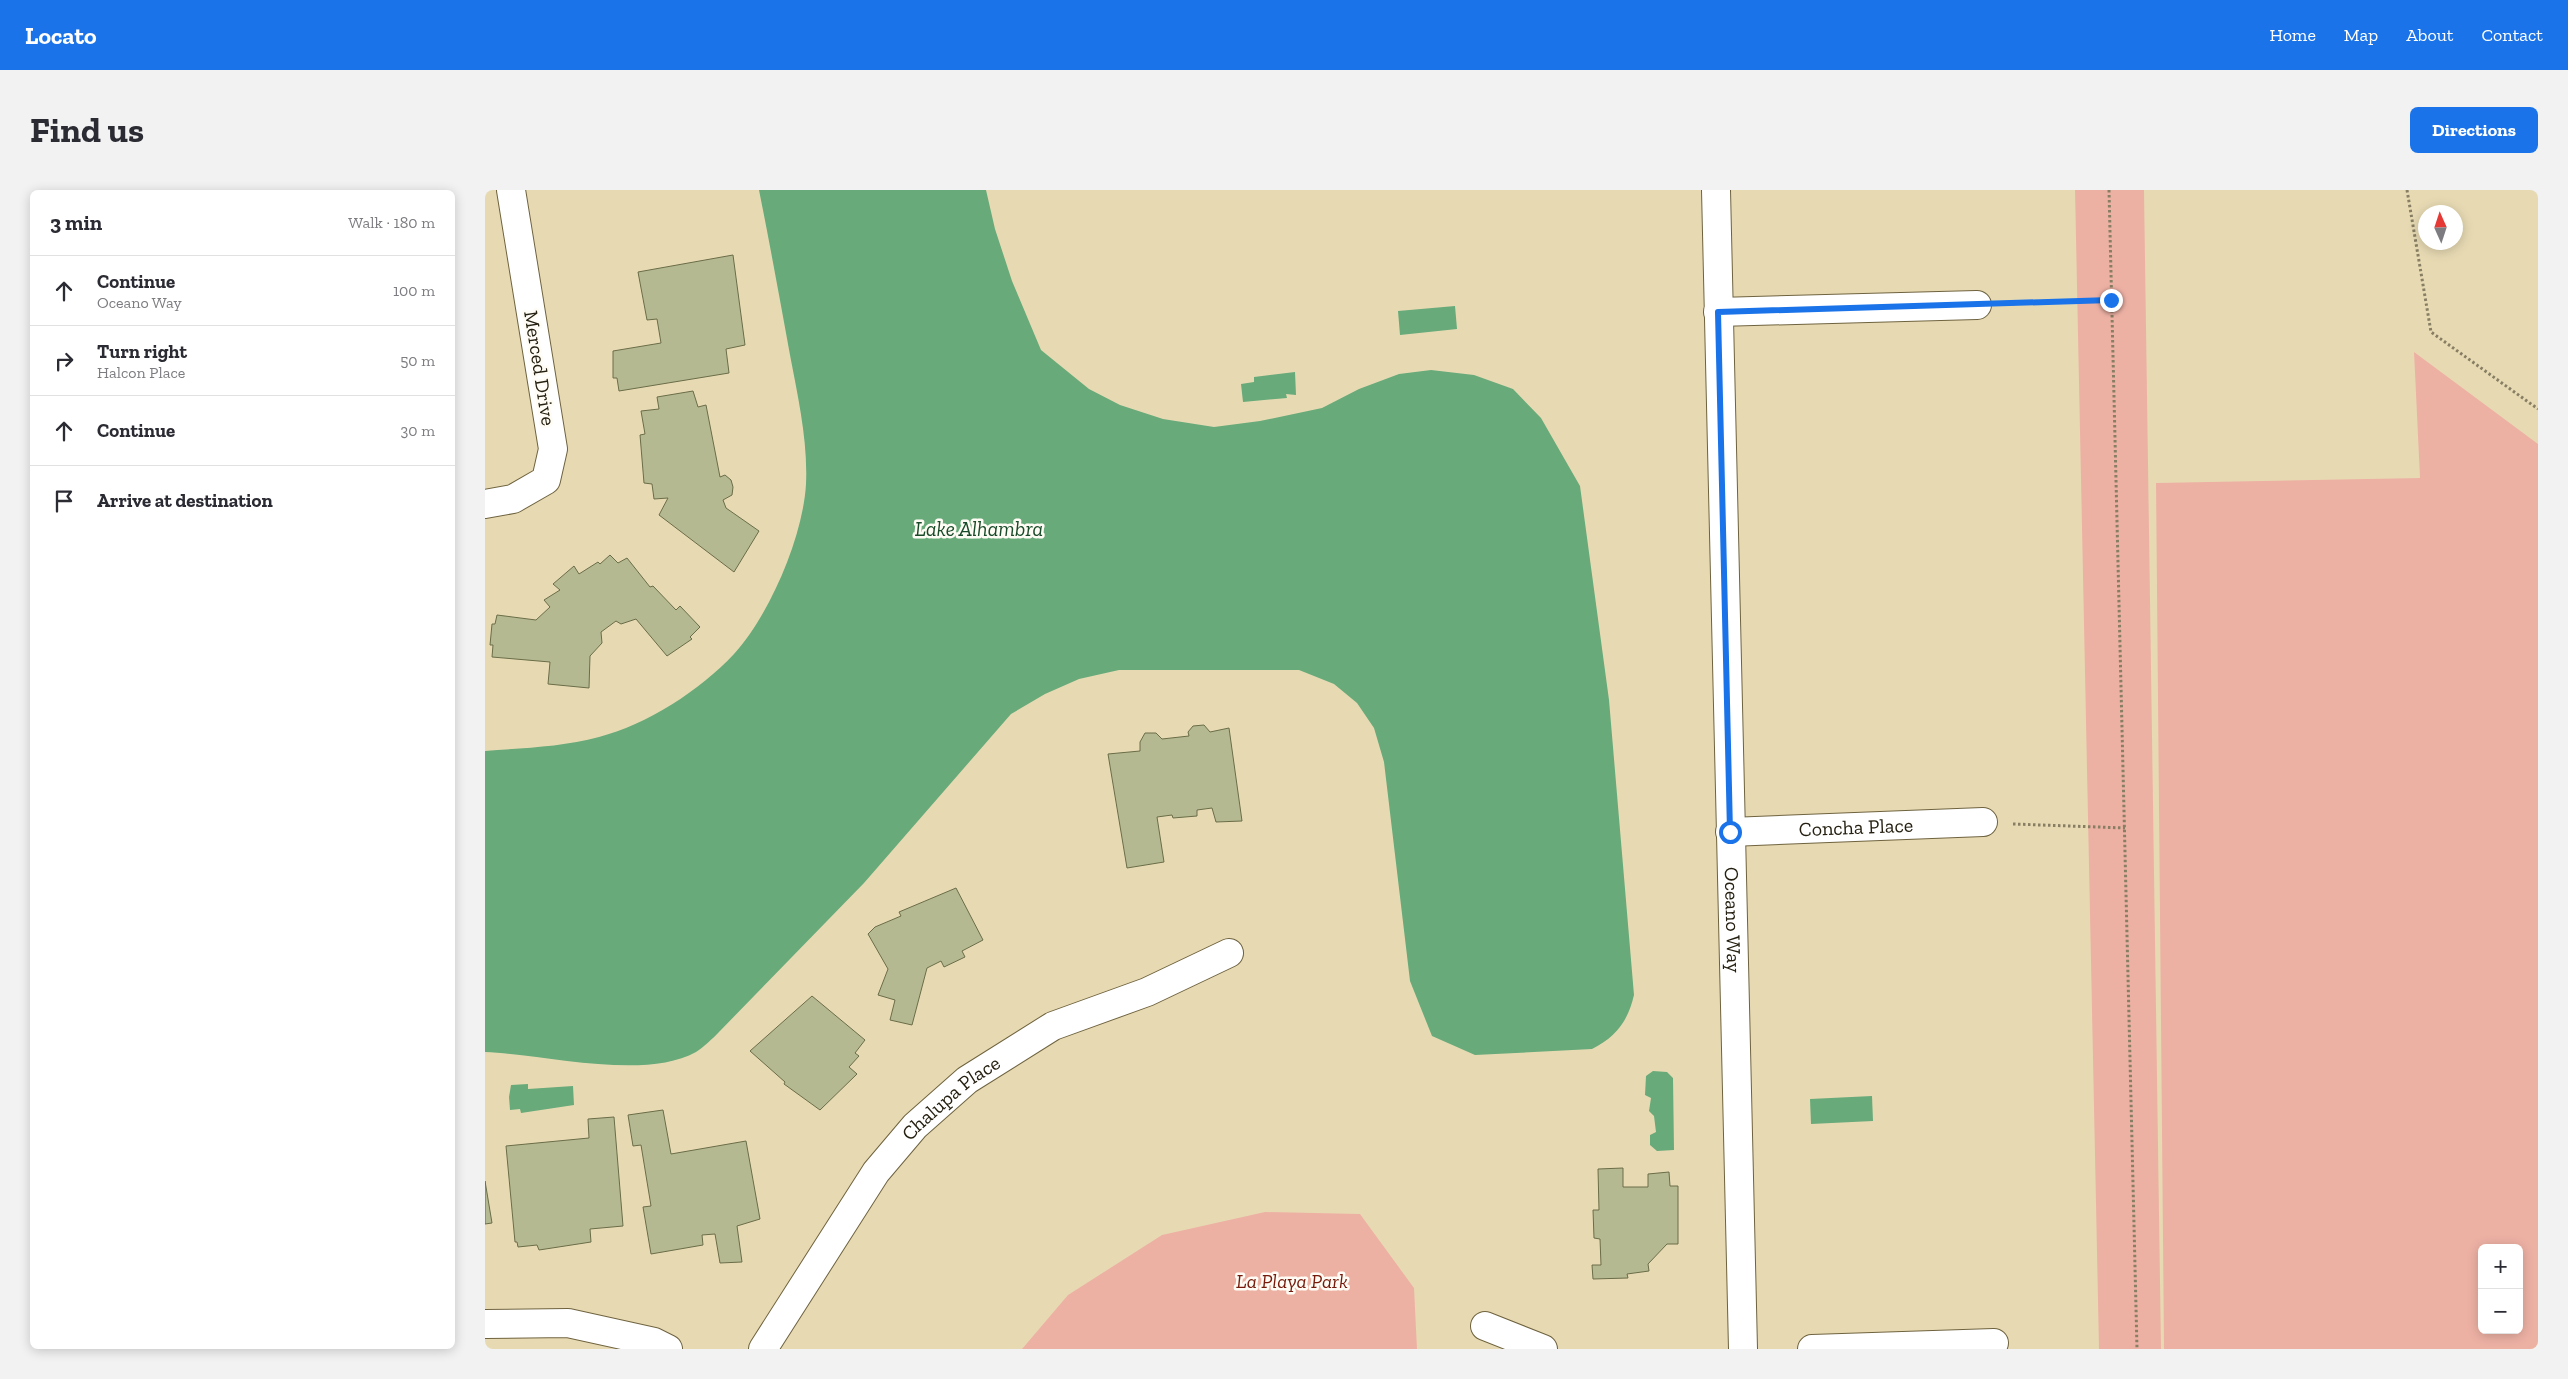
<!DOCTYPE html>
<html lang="en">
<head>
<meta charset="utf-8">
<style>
  :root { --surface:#fff; --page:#f2f2f3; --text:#2b2b33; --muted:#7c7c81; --line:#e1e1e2; --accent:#1a73e8 }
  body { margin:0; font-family:"Zilla Slab",serif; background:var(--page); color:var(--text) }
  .controls { position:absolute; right:15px; bottom:15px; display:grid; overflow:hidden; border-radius:8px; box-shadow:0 2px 12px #0003 }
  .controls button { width:45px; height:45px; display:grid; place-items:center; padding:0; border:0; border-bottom:1px solid var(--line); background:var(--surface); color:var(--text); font:25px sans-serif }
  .compass { position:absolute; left:1933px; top:15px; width:45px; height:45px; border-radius:50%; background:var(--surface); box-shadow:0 2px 12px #0003; rotate:357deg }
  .stop { position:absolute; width:15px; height:15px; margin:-11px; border:4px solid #1a73e8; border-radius:50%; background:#fff }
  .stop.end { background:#1a73e8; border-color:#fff; box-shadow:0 1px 5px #0008 }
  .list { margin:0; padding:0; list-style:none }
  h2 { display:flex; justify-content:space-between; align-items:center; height:65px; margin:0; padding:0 20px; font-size:21px }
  h2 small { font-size:16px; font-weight:400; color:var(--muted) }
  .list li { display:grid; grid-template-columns:32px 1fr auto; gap:15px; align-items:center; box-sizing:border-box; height:70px; padding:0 20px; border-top:1px solid var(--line) }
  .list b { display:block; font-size:19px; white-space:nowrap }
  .list p { margin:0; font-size:16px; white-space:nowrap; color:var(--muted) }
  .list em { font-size:16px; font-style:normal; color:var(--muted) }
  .icon { flex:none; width:28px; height:28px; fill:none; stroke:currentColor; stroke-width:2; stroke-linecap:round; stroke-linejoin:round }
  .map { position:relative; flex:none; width:2053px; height:1159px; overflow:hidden; border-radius:8px }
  header { display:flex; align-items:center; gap:30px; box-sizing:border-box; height:70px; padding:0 25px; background:var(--accent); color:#fff }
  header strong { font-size:24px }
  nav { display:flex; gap:28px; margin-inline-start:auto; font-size:18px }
  .intro { display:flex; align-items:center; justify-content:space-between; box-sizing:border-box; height:120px; padding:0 30px }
  h1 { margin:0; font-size:35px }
  .button { padding:12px 22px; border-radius:8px; background:var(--accent); color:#fff; font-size:18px; font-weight:700 }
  main { display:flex; gap:30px; padding:0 30px }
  aside { flex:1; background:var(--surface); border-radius:8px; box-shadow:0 2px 12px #0003 }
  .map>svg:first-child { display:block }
  .green { fill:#edb1a4; fill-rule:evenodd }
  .water { fill:#68aa7a }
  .building { fill:#b5b991; stroke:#6a6d48 }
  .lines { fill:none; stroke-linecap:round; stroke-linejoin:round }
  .minor-casing { stroke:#6f633f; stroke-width:30 }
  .path { stroke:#877e63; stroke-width:3; stroke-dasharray:2.5 2.5; stroke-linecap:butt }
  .minor { stroke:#fff; stroke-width:28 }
  .route { stroke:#1a73e8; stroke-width:6 }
  .labels { text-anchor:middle; stroke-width:5; stroke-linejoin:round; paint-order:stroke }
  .street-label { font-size:20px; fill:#252011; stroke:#fefcf4 }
  .park-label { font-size:20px; font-style:italic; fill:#761a0b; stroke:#fefcf4 }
  .water-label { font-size:21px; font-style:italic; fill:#194b2a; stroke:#fefcf4 }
</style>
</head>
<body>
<header>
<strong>Locato</strong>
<nav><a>Home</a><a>Map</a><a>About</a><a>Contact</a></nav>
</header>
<div class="intro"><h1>Find us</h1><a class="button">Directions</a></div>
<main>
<aside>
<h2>3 min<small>Walk · 180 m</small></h2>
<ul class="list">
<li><svg class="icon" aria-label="ahead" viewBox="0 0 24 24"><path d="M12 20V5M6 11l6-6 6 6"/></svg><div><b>Continue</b><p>Oceano Way</p></div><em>100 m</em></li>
<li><svg class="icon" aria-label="right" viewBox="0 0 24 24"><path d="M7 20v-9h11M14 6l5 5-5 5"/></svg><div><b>Turn right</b><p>Halcon Place</p></div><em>50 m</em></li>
<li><svg class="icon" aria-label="ahead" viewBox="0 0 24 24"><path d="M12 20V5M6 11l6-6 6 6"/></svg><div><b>Continue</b></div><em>30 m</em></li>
<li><svg class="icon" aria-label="arrive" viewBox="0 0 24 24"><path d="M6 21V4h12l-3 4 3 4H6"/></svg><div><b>Arrive at destination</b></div></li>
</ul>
</aside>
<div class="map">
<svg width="2053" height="1159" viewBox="0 0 2053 1159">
  <rect width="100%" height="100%" fill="#e7dab3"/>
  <g class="green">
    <polygon points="1590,0 1659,0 1676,1159 1614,1159"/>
    <path d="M1929,162L2053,254V1159H1679L1671,293L1935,288ZM1997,1058H2034V1140H1997Z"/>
    <polygon points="780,1022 875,1024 929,1098 932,1159 537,1159 583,1105 677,1045"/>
  </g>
  <g class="water">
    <path d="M274,0H501L510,39L527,91L556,160L604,199L635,215L678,229L729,237L775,231L837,218L874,199L914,184L946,180L989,185L1028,199L1056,228L1095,296L1124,510L1149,805C1143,831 1131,847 1107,859L990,865L947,846L925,791L899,572L889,538L872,513L849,494L814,480H634L594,489L560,504L526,524L379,693L234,842C227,849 219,857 211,862C159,891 59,864 0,862V561C38,558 77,557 114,547C163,534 214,501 249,464C285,424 318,347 321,294C323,251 313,207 305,165C295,110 285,55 274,0Z"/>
    <polygon points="970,116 972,139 915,145 913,121"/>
    <polygon points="810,182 811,205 801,204 802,208 758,212 756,194 769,192 769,187"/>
    <polygon points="1168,881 1182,882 1188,888 1189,960 1172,961 1165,955 1165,945 1171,942 1169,926 1164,921 1166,908 1160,905 1161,886"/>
    <polygon points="43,894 43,899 88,896 89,915 36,923 35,919 25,920 24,907 26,895"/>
    <polygon points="1387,906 1388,931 1326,934 1325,909"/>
  </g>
  <g class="building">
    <polygon points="248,65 260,155 241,159 244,183 134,201 132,188 128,188 128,161 176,153 172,129 162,130 153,82"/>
    <polygon points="208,201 213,217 221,215 235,287 240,285 246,290 248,297 247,305 238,310 241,318 274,341 249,382 174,325 183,308 169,309 167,294 159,293 155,245 160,244 156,221 174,219 172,207"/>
    <polygon points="125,365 133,373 142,368 165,397 168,396 191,420 195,416 215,437 205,447 207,449 182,466 151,429 136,434 131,431 116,442 117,453 105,466 104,498 63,494 65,472 7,467 8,455 5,455 7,434 10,434 12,425 51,430 65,417 59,410 75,400 68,394 89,376 94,384 113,372 115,374"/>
    <polygon points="719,535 725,542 744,538 757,631 731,632 727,618 712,620 712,626 688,628 687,625 672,627 679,672 642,678 623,564 655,561 655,552 660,543 671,543 677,549 704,546 703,542 708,536"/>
    <polygon points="471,698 498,750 477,761 480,767 459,777 456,771 442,778 427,835 405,830 410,810 393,805 403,779 383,744 390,737 416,726 414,722"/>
    <polygon points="327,806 380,850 370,863 374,866 364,877 372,884 335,920 299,894 300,892 265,861"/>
    <polygon points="178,920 186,964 261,951 275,1029 252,1036 257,1072 235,1073 230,1044 217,1045 218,1055 166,1064 158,1017 166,1016 156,955 148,956 143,925"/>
    <polygon points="129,927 138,1036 105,1039 106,1052 54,1060 52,1055 33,1057 32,1052 30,1052 21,956 104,948 103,929"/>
    <polygon points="1138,978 1138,997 1163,997 1163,984 1184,982 1185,996 1193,996 1193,1054 1182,1054 1163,1074 1164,1081 1142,1084 1143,1088 1108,1089 1107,1075 1116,1075 1115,1049 1109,1048 1108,1020 1114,1020 1113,979"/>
    <polygon points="0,991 7,1033 0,1034"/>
  </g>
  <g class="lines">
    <defs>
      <g id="minor">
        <path id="s1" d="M1231,0L1258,1159"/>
        <polyline points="1233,122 1492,115"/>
        <polyline points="0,314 28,309 61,290 68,259 26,0"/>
        <path id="s2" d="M1245,642L1498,632"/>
        <polyline points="0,1134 83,1133 169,1152 183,1159"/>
        <polyline points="1000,1136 1058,1159"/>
        <path id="s3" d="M278,1159L391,982L430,936L482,890L568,836L662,802L744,763"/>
        <polyline points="1327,1159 1509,1153"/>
      </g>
    </defs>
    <use href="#minor" class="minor-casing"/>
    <g class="path">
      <polyline points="1624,0 1652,1159"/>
      <polyline points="1922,0 1946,142 2053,219"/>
      <polyline points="1522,114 1626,110"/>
      <polyline points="1528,634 1640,638"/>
    </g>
    <use href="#minor" class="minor"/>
  </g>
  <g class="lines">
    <polyline class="route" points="1245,642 1233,122 1626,110"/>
  </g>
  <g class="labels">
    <g class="street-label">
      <text transform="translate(55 178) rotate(81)" y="7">Merced Drive</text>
      <text dy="7" stroke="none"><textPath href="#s2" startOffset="126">Concha Place</textPath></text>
      <text dy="7" stroke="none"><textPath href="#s1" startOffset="730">Oceano Way</textPath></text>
      <text dy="7" stroke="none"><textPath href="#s3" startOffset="316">Chalupa Place</textPath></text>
    </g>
    <g class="park-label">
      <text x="807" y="1098">La Playa Park</text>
    </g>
    <g class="water-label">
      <text x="494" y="346">Lake Alhambra</text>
    </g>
  </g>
</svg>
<div class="controls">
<button>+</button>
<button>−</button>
</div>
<svg class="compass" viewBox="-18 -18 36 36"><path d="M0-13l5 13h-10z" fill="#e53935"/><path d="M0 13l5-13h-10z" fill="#7c7c81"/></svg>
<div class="stop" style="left:1245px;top:642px"></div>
<div class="stop end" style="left:1626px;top:110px"></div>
</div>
</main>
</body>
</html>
